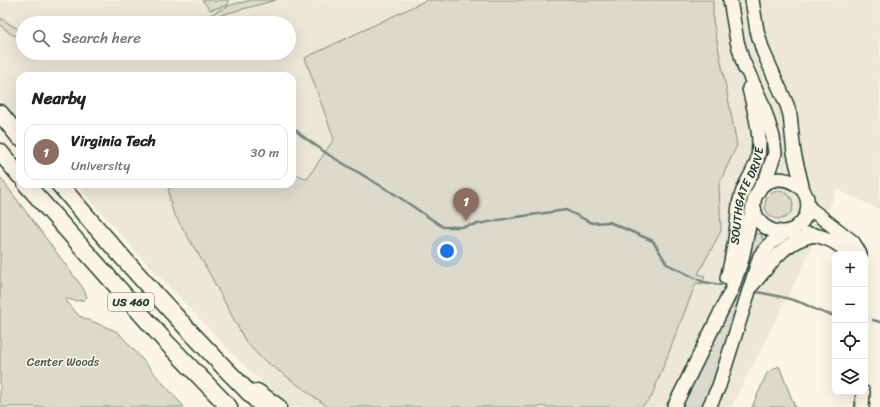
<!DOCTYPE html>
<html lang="en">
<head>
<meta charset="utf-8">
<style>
  :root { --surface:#fff; --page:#f6f6f6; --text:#222; --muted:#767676; --line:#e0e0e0; --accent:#111827 }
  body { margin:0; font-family:Sriracha,sans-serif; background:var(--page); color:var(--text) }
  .controls { position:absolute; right:12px; bottom:12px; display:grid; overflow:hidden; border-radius:8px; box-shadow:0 4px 16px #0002 }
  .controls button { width:36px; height:36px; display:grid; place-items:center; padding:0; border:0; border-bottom:1px solid var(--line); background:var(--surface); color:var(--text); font:20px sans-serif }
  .you { position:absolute; left:447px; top:251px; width:14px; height:14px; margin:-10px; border:3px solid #fff; border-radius:50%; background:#1a73e8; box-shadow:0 0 0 6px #1a73e833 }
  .badge { display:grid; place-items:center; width:26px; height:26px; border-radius:50%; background:var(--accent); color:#fff; font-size:13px; font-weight:700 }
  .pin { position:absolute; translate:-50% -33px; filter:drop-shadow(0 1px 2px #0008) }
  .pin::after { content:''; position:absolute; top:21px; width:14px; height:12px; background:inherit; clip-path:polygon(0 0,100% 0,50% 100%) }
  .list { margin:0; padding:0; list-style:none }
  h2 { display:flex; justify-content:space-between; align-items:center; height:52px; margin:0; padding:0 16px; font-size:17px }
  h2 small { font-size:13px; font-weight:400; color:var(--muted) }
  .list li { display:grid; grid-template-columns:26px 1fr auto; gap:12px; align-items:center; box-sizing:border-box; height:56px; margin:0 8px 8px; padding:0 8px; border:1px solid var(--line); border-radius:12px }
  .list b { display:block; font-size:15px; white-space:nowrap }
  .list p { margin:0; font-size:13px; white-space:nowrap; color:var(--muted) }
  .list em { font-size:13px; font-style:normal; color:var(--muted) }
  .icon { flex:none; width:22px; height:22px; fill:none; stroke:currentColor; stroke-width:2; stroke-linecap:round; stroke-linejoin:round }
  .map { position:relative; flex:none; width:880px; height:407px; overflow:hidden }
  .search { position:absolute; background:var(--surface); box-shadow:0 4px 16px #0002; left:16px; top:16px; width:280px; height:44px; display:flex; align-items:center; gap:10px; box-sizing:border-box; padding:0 14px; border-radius:22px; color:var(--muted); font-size:15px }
  .panel { position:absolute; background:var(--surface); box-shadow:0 4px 16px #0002; left:16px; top:72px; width:280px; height:116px; border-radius:12px }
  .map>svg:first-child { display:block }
  .built { fill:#ece7d8; fill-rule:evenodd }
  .green { fill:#dcdacc; stroke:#7e8c80 }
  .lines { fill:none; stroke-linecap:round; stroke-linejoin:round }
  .stream { stroke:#758479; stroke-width:2.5 }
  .secondary-casing { stroke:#1f3d34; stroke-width:16 }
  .highway-casing { stroke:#1f3d34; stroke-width:19 }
  .secondary { stroke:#fcf5e5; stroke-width:13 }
  .highway { stroke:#fcf5e5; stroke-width:16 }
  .labels { text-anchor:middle; stroke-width:3; stroke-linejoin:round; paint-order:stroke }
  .shield { fill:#fcf5e5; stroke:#617469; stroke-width:1 }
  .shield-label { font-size:11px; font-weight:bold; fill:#1f3d34 }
  .street-label { font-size:12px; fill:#1f3d34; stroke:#fcf5e5 }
  .park-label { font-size:12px; fill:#455c52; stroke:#fcf5e5 }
</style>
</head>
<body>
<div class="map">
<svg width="880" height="407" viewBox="0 0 880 407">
  <rect width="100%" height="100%" fill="#fcf5e5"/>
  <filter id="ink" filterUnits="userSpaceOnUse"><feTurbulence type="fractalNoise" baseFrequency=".025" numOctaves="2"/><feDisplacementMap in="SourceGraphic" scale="8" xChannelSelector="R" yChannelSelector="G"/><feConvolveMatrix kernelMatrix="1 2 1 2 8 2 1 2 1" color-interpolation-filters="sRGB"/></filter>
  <g filter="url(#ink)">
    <path class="built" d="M0,0H880V210L837,189L800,273L731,407H286L232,353L138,254L76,184H292V76H20V125L0,100ZM23,23H289V53H23Z"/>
    <g class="green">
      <polygon points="202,0 213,0 215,2 217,0 228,0 228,5 210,10"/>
      <polygon points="252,0 276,0 221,15 206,23 192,23 231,5"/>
      <polygon points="427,0 713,0 713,20 737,145 719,184 721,231 698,274 705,276 702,284 696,283 651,398 641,407 328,407 260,357 246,342 207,269 173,212 170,201 168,184 292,184 292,172 307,179 334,139 305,58"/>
      <polygon points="0,18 23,32 23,39 11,34 0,25"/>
      <polygon points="58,53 141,53 109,57 85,58"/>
      <polygon points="0,177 83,288 87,297 84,300 75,301 64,298 79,316 118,332 184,407 0,407"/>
      <circle cx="779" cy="205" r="14"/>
      <polygon points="761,233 763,241 753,254 748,269 713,385 701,407 679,407 751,235"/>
      <polygon points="779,366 795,407 752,407 767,373"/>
    </g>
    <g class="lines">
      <g class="stream">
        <polyline points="227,20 228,23"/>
        <polyline points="292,126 301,135 329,155 393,193 443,227 462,227 510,218 566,210 592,223 609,222 653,241 667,264 703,282 721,285"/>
        <path d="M756,292C770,294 785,297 799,302C811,306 822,315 835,315"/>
        <polyline points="873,320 880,322"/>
      </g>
      <defs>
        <g id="secondary">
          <polyline points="730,0 737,41 745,69"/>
          <path d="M761,186C776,175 791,178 803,190"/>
          <path d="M754,207C756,224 769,233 786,232"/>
          <polyline points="808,207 853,242 860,254"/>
          <path d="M807,234C823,236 838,241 848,254"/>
          <path id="s1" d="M727,278C732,260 735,242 737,224C738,216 738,208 740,200C743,185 753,174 757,161C763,137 754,111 749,88"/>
          <path d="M753,284C766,270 776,253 793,243C799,239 807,237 814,235"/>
          <polyline points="674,407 732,289 742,259 755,197 767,176 775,153 773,137 762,103 743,61"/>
          <polyline points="709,407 719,386 760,256 771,243 786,232 794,229 801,223 806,216 808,207 807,198 803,190 794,153 790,115 787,105 763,51 757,31 752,0"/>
          <polyline points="862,407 863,392"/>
        </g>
        <g id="highway">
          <polyline points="0,113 20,138"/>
          <polyline points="0,152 20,176"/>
          <polyline points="26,184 166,342 229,407"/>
          <path d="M59,184C124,261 192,336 263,407"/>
          <polyline points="257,392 278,407"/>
        </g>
      </defs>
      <use href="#secondary" class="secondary-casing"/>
      <use href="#highway" class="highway-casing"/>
      <use href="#secondary" class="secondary"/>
      <use href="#highway" class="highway"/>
    </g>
  </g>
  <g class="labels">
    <rect class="shield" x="108" y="293" width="46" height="18" rx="3"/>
    <g class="shield-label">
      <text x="131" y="306">US 460</text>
    </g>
    <g class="street-label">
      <text dy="4" stroke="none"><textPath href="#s1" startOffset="85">SOUTHGATE DRIVE</textPath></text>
    </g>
    <g class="park-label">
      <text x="63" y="366">Center Woods</text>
    </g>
  </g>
</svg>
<div class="controls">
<button>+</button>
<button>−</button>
<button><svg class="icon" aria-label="locate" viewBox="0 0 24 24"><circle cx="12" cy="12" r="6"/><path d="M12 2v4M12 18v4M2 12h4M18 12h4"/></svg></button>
<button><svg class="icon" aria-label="layers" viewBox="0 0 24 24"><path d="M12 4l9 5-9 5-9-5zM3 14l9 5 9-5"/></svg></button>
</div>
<div class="you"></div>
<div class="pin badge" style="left:466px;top:221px;background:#8d6e63">1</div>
<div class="search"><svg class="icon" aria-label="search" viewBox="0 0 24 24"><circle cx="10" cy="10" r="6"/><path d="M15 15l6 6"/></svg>Search here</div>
<section class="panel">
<h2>Nearby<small></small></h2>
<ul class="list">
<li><span class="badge" style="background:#8d6e63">1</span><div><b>Virginia Tech</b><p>University</p></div><em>30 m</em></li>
</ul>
</section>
</div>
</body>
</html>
